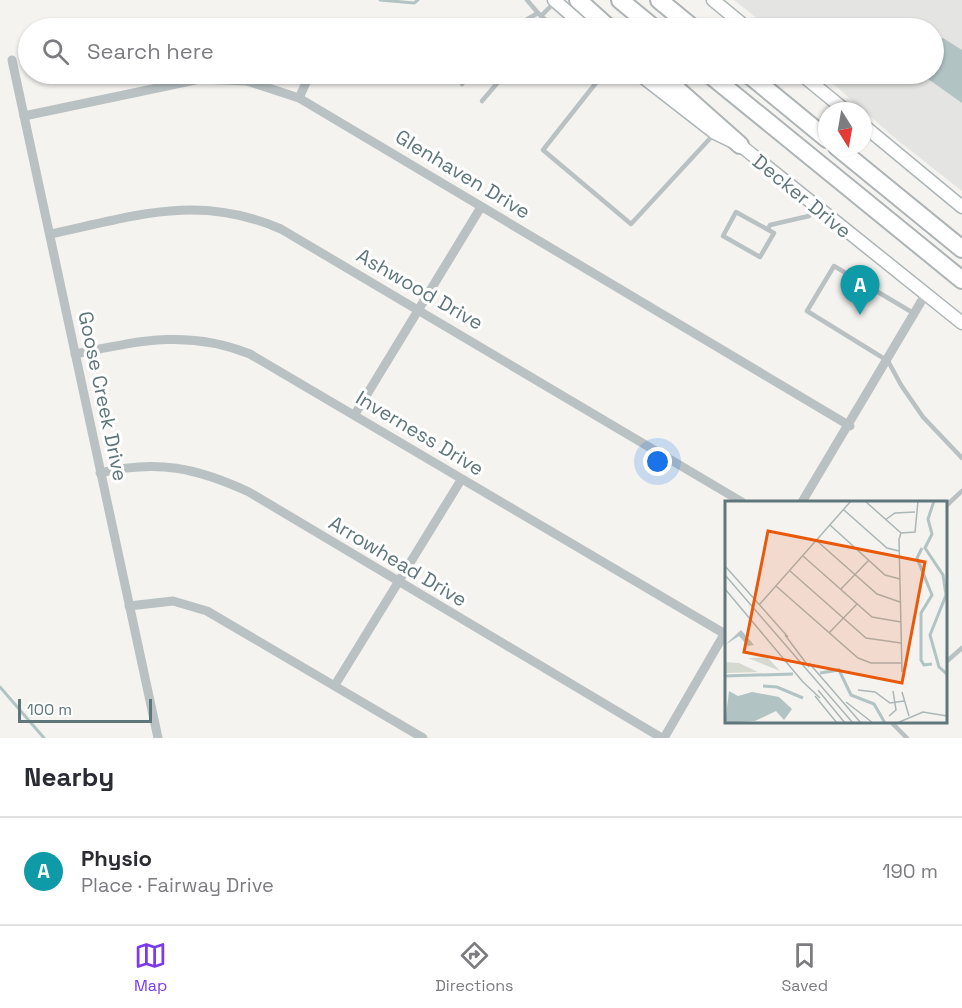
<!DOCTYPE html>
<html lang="en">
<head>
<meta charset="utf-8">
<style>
  :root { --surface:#fff; --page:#f7f7f7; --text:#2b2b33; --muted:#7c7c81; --line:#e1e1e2; --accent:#7c3aed }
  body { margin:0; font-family:"Space Grotesk",sans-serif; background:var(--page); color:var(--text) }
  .compass { position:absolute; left:818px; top:102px; width:54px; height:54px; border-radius:50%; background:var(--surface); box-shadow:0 2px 4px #0004; rotate:169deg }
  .scale { position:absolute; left:18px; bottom:15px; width:134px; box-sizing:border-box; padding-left:6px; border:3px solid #5f767a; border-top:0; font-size:16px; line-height:21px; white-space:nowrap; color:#5f767a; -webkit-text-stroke:4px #fff; paint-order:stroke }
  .you { position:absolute; left:658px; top:462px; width:21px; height:21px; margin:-15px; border:4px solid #fff; border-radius:50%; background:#1a73e8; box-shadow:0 0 0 9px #1a73e833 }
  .badge { display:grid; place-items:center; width:39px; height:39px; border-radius:50%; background:var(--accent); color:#fff; font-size:20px; font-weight:700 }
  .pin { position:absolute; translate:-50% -50px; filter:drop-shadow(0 2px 3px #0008) }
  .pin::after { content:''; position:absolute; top:32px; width:21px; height:18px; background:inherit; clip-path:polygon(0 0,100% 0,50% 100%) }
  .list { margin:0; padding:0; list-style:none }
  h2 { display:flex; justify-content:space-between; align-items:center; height:78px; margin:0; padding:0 24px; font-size:26px }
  h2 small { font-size:20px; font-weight:400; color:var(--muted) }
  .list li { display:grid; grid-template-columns:39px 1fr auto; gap:18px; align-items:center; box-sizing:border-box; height:108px; padding:0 24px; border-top:2px solid var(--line) }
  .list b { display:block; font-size:22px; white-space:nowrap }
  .list p { margin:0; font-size:20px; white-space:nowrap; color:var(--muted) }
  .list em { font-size:20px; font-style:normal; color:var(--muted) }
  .icon { flex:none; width:33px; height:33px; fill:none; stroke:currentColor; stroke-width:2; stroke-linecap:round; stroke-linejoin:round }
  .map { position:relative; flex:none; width:962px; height:738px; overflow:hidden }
  .search { position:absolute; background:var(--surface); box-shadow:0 2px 4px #0004; left:18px; right:18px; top:18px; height:66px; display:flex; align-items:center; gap:15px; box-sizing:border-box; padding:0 21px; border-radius:33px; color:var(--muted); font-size:22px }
  .sheet { height:186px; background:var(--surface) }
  nav { display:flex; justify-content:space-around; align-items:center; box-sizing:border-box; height:84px; border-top:2px solid var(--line); background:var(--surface); font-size:16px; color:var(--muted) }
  nav a { display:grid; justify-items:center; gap:3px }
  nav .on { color:var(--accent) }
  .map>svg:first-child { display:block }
  .built { fill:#e4e5e3 }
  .water { fill:#b1c3c3 }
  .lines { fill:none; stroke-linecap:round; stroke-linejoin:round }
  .stream { stroke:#b1c3c3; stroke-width:3 }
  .secondary-casing { stroke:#adb5b7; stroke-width:15 }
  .highway-casing { stroke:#aeb4b5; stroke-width:20 }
  .lane { stroke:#bac1c2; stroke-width:4.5 }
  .street { stroke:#bac1c2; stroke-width:9 }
  .secondary { stroke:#fff; stroke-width:12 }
  .highway { stroke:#fff; stroke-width:16 }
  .labels { text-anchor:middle; stroke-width:6; stroke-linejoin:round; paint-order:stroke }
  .street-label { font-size:20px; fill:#5f767a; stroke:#fff }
  .inset-river { fill:none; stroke:#b1c3c3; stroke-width:3 }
  .inset-road { fill:none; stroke:#abb6b6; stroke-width:1.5 }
  .view { fill:#e8590c; fill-opacity:0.15; stroke:#e8590c; stroke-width:3 }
  .inset-edge { fill:none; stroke:#5f767a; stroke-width:3 }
</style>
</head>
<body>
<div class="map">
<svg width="962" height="738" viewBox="0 0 962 738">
  <rect width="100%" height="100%" fill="#f4f3f0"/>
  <polygon class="built" points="734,0 962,0 962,191 896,139 822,74 934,74 934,28 769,28"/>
  <polygon class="water" points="943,38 962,50 962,103 921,74 934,74 934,40"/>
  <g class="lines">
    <g class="stream">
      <polyline points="380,0 414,3 418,0"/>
      <polyline points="0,687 44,738"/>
    </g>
    <defs>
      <g id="secondary">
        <polyline points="554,0 586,28"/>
        <polyline points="713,0 747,28"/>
        <polyline points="639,74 715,133 740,145 962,323"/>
        <polyline points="801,74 846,111"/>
        <polyline points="863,125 962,207"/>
      </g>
      <g id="highway">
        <polyline points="578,0 609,28"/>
        <polyline points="620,0 654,28"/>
        <polyline points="659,0 693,28"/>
        <polyline points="660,74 740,145"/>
        <polyline points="709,74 962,280"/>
        <polyline points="748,74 827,139"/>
        <polyline points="837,147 962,249"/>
      </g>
    </defs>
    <use href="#secondary" class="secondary-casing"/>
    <use href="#highway" class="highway-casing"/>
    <g class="lane">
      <polyline points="527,0 538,13"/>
      <polyline points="512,28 538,13 541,16 555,2"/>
      <polyline points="541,28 547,21 541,16"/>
      <polyline points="603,74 543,150 631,224 715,133"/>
      <polyline points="462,84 471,74"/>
      <polyline points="482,101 505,74"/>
      <polygon points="736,212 774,233 760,257 723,236"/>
      <polyline points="768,229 770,225 809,216 815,206"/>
      <polyline points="915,314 834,266 807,311 888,361 901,385 923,417 962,458"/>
      <polyline points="946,506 962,491"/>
      <polyline points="946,662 962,648"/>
      <polyline points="891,722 907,738"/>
    </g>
    <g class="street">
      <polyline points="12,60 158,738"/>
      <polyline points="299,98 310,74"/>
      <polyline points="24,116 200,79 247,81 299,98 850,426"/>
      <path d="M51,234C135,216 198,193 281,229L742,502"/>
      <path d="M75,354C138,341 188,329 250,354L725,634"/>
      <polyline points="355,414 481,207"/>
      <path d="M100,473C157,459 197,468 249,492L662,738"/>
      <polyline points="802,502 925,295"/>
      <polyline points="129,606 173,601 207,611 423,738"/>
      <polyline points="335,685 461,480"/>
      <polyline points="664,738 726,631"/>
    </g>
    <use href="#secondary" class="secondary"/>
    <use href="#highway" class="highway"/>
  </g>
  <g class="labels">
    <g class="street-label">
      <text transform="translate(463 174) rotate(31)" y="7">Glenhaven Drive</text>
      <text transform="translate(802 196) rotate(39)" y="7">Decker Drive</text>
      <text transform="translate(420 289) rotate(30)" y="7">Ashwood Drive</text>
      <text transform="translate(103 396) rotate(78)" y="7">Goose Creek Drive</text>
      <text transform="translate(420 433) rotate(31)" y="7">Inverness Drive</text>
      <text transform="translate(398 561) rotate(31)" y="7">Arrowhead Drive</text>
    </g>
  </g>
  <g transform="translate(725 501)">
    <rect width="222" height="222" fill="#f4f3f0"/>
    <path d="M42,156L55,170L23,157H27ZM0,161L14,162L33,171L0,172Z" fill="#d5d9cf"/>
    <path d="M16,129L29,144L23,145L14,135L0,144ZM4,190L13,195L27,191L54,196L67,208L59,219L51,210L30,220L0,222Z" fill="#b1c3c3"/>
    <path class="inset-river" d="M209,0L203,18L207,33L200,47L218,74L221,94L205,134L214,166L222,173M197,47L192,57L207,94L196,112V159L199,164L207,163M95,172L114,169L126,194L149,203L160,222M0,175L68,173M38,185L52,186L78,197"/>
    <path class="inset-road" d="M140,0L176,32M119,9L162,47L174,50M160,19L170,12L190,11M105,24L160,74L175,78M92,40L152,93L175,101M78,55L147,116L176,121M0,65L63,136M65,70L141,137L176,142M0,74L128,222M51,85L133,157L146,162H176M0,88L78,181M116,88L144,59M34,104L126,0M104,132L132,103M60,134L84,166M84,162L136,222M177,171L174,38L176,32L190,31L193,0M77,180L95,197M93,189L120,222M133,189L150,191L165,202L179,200M177,191L184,215M90,195L112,222M121,201L148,222M164,215L171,209L168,190M172,222L198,211L222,215"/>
    <path class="view" d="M43,30L200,61L177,182L19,151Z"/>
    <rect width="222" height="222" class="inset-edge"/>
  </g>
</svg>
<svg class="compass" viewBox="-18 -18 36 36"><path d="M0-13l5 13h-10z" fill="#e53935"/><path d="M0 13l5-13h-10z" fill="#7c7c81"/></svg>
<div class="scale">100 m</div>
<div class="you"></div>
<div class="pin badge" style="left:860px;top:315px;background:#0f9aa8">A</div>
<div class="search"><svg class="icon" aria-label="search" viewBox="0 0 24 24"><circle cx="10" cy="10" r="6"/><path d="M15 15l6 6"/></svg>Search here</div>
</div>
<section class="sheet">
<h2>Nearby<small></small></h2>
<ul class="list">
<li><span class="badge" style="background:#0f9aa8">A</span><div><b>Physio</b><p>Place · Fairway Drive</p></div><em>190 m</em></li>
</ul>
</section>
<nav>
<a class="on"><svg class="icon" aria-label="map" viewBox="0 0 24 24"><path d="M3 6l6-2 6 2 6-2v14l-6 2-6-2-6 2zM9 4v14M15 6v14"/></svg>Map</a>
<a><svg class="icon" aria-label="directions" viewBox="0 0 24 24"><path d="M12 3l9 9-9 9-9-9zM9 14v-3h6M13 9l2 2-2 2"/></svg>Directions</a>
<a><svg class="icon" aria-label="saved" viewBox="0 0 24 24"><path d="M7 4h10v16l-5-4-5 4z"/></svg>Saved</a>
</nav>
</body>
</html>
